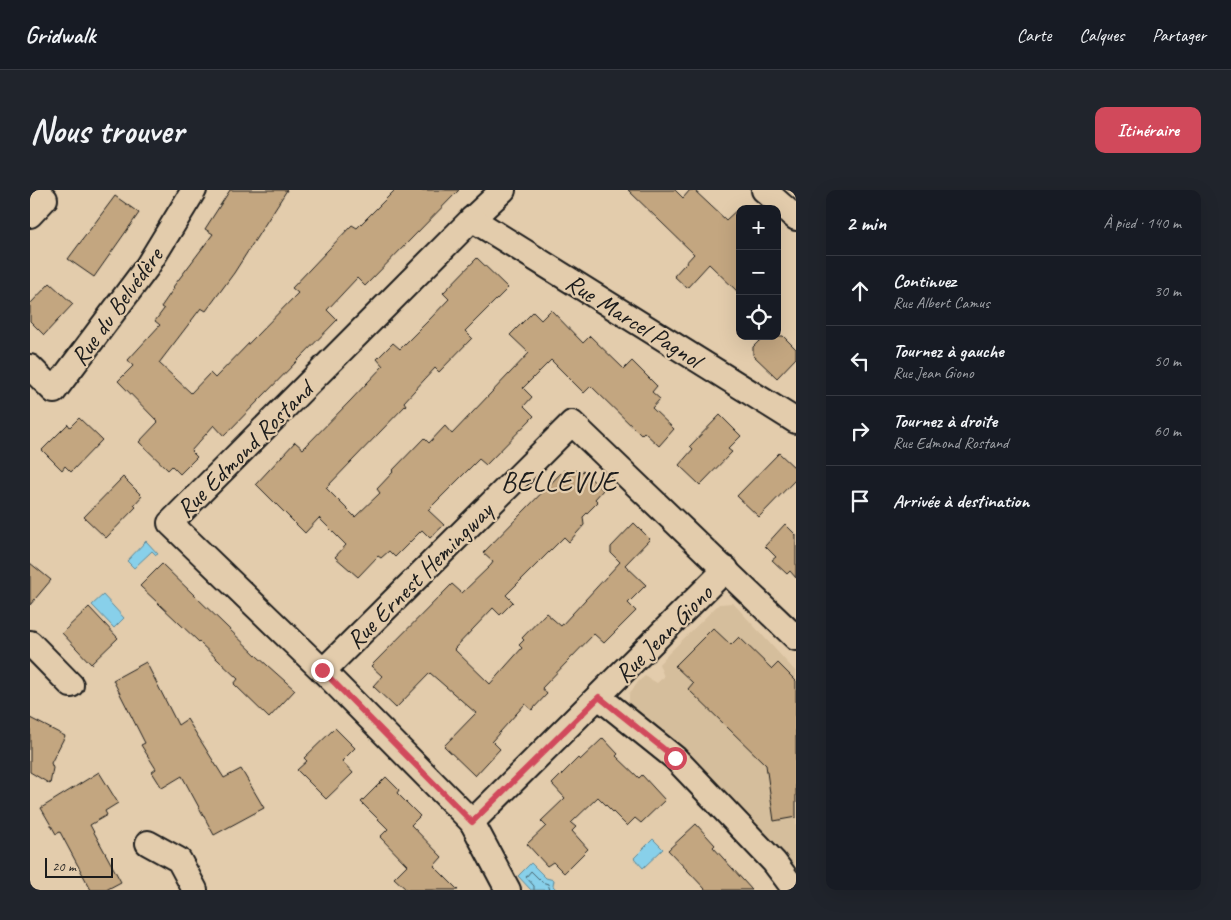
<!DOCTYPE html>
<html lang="fr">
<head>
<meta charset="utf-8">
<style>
  :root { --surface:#171b24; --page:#20242c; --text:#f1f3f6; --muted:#9ea1a6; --line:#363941; --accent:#d1495b }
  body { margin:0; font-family:Caveat,sans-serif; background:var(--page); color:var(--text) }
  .controls { position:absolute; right:15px; top:15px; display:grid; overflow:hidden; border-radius:10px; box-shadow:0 5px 20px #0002 }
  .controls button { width:45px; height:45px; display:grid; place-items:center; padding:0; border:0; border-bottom:1px solid var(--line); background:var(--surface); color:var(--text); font:25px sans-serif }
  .scale { position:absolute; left:15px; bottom:12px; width:68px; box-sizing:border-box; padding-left:5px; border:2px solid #1c1c1c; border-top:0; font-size:14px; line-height:18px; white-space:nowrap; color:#1c1c1c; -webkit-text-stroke:4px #e3ccac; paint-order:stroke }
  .stop { position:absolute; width:15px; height:15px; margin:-11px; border:4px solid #d1495b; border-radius:50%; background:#fff }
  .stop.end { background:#d1495b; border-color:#fff; box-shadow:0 1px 5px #0008 }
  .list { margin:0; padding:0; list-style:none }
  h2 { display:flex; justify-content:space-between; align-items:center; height:65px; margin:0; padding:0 20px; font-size:21px }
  h2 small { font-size:16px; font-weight:400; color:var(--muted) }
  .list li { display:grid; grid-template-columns:32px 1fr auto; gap:15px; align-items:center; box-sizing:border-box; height:70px; padding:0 20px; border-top:1px solid var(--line) }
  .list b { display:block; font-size:19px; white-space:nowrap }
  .list p { margin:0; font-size:16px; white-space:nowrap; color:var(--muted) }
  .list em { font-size:16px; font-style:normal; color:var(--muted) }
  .icon { flex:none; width:28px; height:28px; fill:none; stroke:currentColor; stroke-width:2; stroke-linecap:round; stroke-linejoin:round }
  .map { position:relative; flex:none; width:766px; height:700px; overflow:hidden; border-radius:10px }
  header { display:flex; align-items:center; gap:30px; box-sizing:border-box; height:70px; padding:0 25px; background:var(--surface); border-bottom:1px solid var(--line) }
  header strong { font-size:24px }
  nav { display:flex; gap:28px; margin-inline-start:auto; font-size:18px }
  .intro { display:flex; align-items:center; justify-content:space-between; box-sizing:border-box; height:120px; padding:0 30px }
  h1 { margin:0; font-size:35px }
  .button { padding:12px 22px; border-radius:10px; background:var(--accent); color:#fff; font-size:18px; font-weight:700 }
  main { display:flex; gap:30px; padding:0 30px }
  aside { flex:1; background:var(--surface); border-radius:10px; box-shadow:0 5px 20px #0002 }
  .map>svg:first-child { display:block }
  .built { fill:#d5be9c }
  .water { fill:#88d0ea; stroke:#5d8898 }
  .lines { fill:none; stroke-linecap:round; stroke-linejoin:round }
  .shore { stroke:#47646e; stroke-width:1 }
  .building { fill:#c3a680; stroke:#1c1c1c }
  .minor-casing { stroke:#1c1c1c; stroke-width:28 }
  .minor { stroke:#e3ccac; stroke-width:24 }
  .route { stroke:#d1495b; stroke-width:6 }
  .labels { text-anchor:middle; stroke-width:4.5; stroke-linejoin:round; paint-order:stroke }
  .street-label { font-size:25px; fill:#1c1c1c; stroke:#e3ccac }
  .quarter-label { font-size:28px; letter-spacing:1px; fill:#1c1c1c; stroke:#e3ccac }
</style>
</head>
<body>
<header>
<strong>Gridwalk</strong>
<nav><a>Carte</a><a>Calques</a><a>Partager</a></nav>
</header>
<div class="intro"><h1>Nous trouver</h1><a class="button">Itinéraire</a></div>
<main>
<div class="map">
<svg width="766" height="700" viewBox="0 0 766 700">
  <rect width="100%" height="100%" fill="#e3ccac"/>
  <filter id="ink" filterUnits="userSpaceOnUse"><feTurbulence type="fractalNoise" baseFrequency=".02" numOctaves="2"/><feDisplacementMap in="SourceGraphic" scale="10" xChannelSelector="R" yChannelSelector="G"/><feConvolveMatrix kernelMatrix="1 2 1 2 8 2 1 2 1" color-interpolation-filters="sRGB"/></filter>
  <g filter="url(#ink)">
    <polygon class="built" points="703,413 766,482 766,681 638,545 599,514 599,504 609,491 615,486 627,493 634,487 629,474 639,463 689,414"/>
    <g class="water">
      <polygon points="116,351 128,364 126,365 122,361 104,378 97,371"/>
      <polygon points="73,405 94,428 84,438 62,415"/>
      <polygon points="623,649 633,659 613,678 604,668"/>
      <polygon points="501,673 516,688 524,690 523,696 526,699 524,700 501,700 488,686"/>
    </g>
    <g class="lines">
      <polyline class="shore" points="504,700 504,696 496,687 501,681 512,692 518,694 520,700"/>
    </g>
    <g class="building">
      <polygon points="200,0 257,0 204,83 176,121 171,118 129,173 161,203 180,183 185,188 268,103 262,98 298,60 322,35 327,38 365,0 429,0 335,96 327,88 297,120 307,130 194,246 184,235 161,261 167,267 150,284 142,276 138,280 109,252 128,232 88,191 103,176 98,170 130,135 125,131 134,119 131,117 144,98 143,97 183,44 175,39"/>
      <polygon points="598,0 645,0 653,8 660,0 664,0 696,30 710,17 710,104 679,74 657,98 644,86 664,64"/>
      <polygon points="85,6 109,23 64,87 38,69"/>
      <polygon points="447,68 478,98 435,141 442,148 409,182 405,178 374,212 376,215 296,298 325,327 350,303 347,299 363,282 362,281 394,248 399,253 415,236 422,244 499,163 480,145 503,122 511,130 521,120 553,153 560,146 594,179 602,171 627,196 622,202 630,209 622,218 644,239 629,256 614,242 611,245 561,196 554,203 521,170 493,198 502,207 494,216 504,226 456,275 449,269 398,320 414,335 400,348 392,340 365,367 359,361 351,368 348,366 328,387 305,367 316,355 289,328 275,343 226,294 265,252 273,259 321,210 353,176 347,169 363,153 370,159 399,130 419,109 413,103"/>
      <polygon points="20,93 43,114 14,145 0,131 0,114"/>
      <polygon points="734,146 753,146 766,159 766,168 747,188 723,165 723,157"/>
      <polygon points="690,225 711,246 698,259 702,262 670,295 649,275 663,259 660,256"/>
      <polygon points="49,228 72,250 41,282 35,276 32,280 12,260 38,234 40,237"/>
      <polygon points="749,263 766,279 766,289 729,327 707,306"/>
      <polygon points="534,280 540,286 546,280 549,284 553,281 573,300 565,309 568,312 553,327 554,335 539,352 534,347 476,405 483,412 470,425 463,418 424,459 460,494 492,458 489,455 494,450 492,448 516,423 531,436 590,372 581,363 581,357 604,333 620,349 595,375 616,395 598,413 606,421 574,453 564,444 512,498 517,504 502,520 495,514 462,551 470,559 445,586 414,556 446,523 400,483 366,518 343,496 352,486 341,476 422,394 432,403 461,375 463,372 453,363"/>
      <polygon points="93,287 112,306 104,315 106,317 76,348 54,327"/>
      <polygon points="755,334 766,345 766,388 760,381 757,384 742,370 746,367 735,356"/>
      <polygon points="0,373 21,390 0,415"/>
      <polygon points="132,374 228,467 265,500 239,528 204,494 208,489 110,396"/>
      <polygon points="59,417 88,448 61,474 32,443"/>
      <polygon points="683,438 701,455 709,447 742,479 748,473 766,491 766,627 744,631 736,575 658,499 663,493 645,476"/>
      <polygon points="116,472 148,535 157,529 194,588 211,579 234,618 184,645 152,586 132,598 122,582 126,579 111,555 115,553 83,490"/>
      <polygon points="0,528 35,546 21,573 23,578 20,594 0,582"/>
      <polygon points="305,538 325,558 312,571 323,583 296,609 267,580 277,571 274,568"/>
      <polygon points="573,548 588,564 586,566 609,588 612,585 635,610 611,633 605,628 597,636 568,607 541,633 546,637 542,641 558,659 534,683 523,672 517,676 497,654 516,636 511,631 535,608 522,594 548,568 550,570"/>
      <polygon points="69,582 88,613 75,621 77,625 60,635 91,692 76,700 61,700 30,642 26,644 11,618"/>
      <polygon points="356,587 369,600 367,603 390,626 381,635 412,667 404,676 428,700 377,700 364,688 377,675 350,647 358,639 331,612"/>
      <polygon points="666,634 685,655 683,657 722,700 676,700 638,660"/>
    </g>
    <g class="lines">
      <defs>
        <g id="minor">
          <polyline points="473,0 442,29 140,333 293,481 442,632 478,700"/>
          <polyline points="734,0 766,28"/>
          <polyline points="0,25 15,9 6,0"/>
          <polyline points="442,29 766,231"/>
          <polyline points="0,177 24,201 117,77 164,0"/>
          <polyline points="0,453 41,495"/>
          <polyline points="293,481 542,233 766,448"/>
          <polyline points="569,507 645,568 744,672 765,700"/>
          <polyline points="442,632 696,379"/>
          <polyline points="118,653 149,670 165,700"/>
        </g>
      </defs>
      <use href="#minor" class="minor-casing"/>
      <use href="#minor" class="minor"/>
    </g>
  </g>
  <g class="lines" filter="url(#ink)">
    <polyline class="route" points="292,480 442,632 569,507 645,568"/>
  </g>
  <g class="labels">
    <g class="street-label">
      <text transform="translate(86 116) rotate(-54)" y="9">Rue du Belvédère</text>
      <text transform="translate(604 130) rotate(32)" y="9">Rue Marcel Pagnol</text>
      <text transform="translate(214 259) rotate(-45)" y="9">Rue Edmond Rostand</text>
      <text transform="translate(389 385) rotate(-45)" y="9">Rue Ernest Hemingway</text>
      <text transform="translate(633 443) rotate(-45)" y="9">Rue Jean Giono</text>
    </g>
    <g class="quarter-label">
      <text x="529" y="301">BELLEVUE</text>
    </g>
  </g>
</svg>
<div class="controls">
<button>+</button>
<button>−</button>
<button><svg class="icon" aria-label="locate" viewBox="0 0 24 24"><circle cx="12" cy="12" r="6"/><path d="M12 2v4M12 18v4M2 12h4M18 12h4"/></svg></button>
</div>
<div class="scale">20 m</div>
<div class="stop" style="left:645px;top:568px"></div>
<div class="stop end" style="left:292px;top:480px"></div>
</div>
<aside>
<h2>2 min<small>À pied · 140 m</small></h2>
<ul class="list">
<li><svg class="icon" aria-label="ahead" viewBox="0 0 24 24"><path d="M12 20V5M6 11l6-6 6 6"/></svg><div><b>Continuez</b><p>Rue Albert Camus</p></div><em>30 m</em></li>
<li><svg class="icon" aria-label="left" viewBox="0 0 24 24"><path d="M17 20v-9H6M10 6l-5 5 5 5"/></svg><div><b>Tournez à gauche</b><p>Rue Jean Giono</p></div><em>50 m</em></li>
<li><svg class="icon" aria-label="right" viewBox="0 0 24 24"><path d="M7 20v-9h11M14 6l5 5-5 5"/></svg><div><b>Tournez à droite</b><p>Rue Edmond Rostand</p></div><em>60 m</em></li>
<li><svg class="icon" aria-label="arrive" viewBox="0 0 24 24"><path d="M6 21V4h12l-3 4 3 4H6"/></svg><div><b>Arrivée à destination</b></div></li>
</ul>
</aside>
</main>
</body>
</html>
